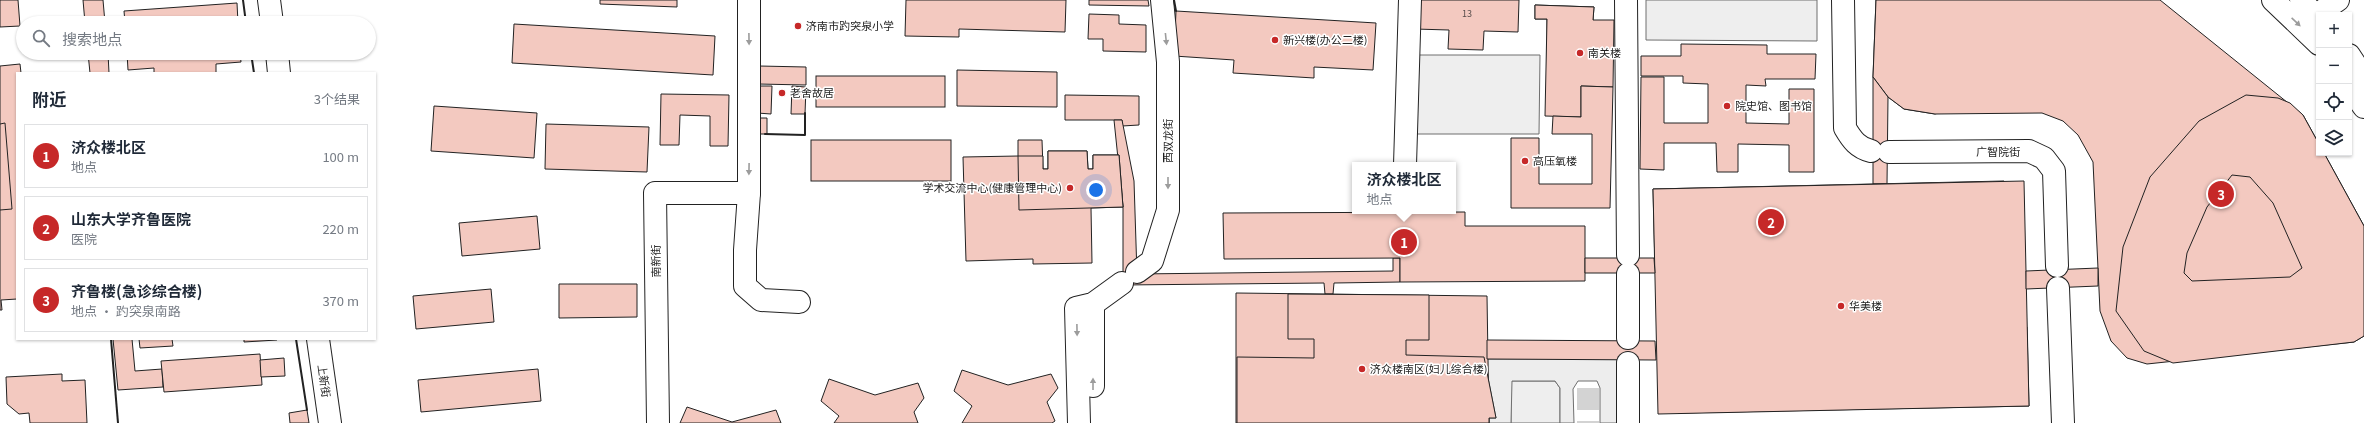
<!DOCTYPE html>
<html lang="zh">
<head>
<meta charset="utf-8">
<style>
  :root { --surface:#fff; --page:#f2f2f3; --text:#1f2937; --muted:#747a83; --line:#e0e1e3; --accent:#c62828 }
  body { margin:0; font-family:Georgia,"Noto Sans SC",serif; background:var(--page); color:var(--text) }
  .controls { position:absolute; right:12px; top:12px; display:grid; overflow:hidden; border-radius:0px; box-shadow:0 1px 3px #0004 }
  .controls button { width:36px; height:36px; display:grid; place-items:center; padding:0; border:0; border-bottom:1px solid var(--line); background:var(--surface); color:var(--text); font:20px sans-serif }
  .you { position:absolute; left:1096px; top:190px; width:14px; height:14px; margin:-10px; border:3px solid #fff; border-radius:50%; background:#1a73e8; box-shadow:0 0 0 6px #1a73e833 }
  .badge { display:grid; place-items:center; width:26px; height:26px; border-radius:50%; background:var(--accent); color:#fff; font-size:13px; font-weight:700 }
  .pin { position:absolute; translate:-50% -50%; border:2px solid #fff; box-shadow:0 1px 4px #0006 }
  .popup { position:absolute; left:1352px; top:162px; width:104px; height:52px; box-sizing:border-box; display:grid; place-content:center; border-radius:0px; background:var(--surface); filter:drop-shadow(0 1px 3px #0005); font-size:13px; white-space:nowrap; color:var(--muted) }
  .popup b { font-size:15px; color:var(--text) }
  .popup::after { content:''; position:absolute; left:50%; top:100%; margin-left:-8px; border:8px solid transparent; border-top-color:var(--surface) }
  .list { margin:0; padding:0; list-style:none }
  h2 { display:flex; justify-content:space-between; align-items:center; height:52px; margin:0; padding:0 16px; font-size:17px }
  h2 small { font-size:13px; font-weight:400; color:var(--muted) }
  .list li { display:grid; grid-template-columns:26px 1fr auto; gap:12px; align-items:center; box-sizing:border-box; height:64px; margin:0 8px 8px; padding:0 8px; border:1px solid var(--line); border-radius:0px }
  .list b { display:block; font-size:15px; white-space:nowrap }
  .list p { margin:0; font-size:13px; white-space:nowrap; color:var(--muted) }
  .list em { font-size:13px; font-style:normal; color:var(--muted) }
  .icon { flex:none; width:22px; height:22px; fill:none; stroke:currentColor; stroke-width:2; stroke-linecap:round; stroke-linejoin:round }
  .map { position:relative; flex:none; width:2364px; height:423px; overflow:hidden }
  .search { position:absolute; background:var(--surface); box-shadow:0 1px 3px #0004; left:16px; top:16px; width:360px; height:44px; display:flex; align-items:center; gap:10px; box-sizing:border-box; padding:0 14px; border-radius:22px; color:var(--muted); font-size:15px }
  .panel { position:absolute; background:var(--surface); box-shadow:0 1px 3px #0004; left:16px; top:72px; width:360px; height:268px; border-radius:0px }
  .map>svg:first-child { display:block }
  .green { fill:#eee; stroke:#6f6f6f }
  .parking { fill:#ededed; stroke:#6f6f6f }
  .building { fill:#f3c9c0; stroke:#222; fill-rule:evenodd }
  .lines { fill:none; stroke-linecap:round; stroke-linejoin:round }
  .minor-tunnel { stroke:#d3d3d3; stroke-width:22; stroke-dasharray:22 11; stroke-linecap:butt }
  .minor-casing { stroke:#222; stroke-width:24 }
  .major-casing { stroke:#222; stroke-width:24 }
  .minor { stroke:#fff; stroke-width:22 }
  .major { stroke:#fff; stroke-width:22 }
  .wall { stroke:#222; stroke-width:2 }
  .oneway { fill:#9c9c9c }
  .poi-dot { fill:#c62828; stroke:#fff; stroke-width:1.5 }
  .labels { text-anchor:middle; stroke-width:3; stroke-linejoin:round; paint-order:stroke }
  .number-label { font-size:9px; fill:#564c4a }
  .poi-label { font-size:11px; fill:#222; stroke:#fff; text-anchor:start }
  .street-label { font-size:11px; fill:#222; stroke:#fff }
</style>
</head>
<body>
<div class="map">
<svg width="2364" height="423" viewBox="0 0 2364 423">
  <rect width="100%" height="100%" fill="#fff"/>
  <g class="green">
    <polygon points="1646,0 1817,0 1817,41 1646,40"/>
    <polygon points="1415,55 1540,55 1539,134 1414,134"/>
    <polygon points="1511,381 1555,381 1560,388 1560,423 1511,423"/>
  </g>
  <polygon class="parking" points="1487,359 1619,359 1622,423 1600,423 1600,388 1597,381 1578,381 1573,389 1574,423 1560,423 1560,388 1555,381 1512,381 1511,423 1489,423 1489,418 1496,418 1488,378"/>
  <g class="building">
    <polygon points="0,0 18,0 20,26 0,27"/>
    <polygon points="83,0 103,0 105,23 85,23"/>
    <polygon points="600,0 677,0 677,7 600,4"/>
    <polygon points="906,0 1066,0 1065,32 959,29 959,37 905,36"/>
    <polygon points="1089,0 1148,0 1149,6 1089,5"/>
    <polygon points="1416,0 1519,0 1518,32 1484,31 1483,50 1448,49 1449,30 1415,29"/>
    <polygon points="1876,0 1949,0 1947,32 1954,41 2018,7 2020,0 2108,0 2104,19 2055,61 2003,94 1935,114 1904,109 1888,97 1873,77"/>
    <polygon points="1876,0 2160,0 2303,115 2319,144 2319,153 2324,153 2364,226 2364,336 2354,342 2147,364 2127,358 2111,341 2100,311 2093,162 2078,135 2063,121 2042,113 1935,114 1904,109 1888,97 1873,77"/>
    <polygon points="237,3 238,23 125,23 124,11"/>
    <polygon points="1535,5 1594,7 1593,20 1582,20 1581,86 1547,85 1547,19 1535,19"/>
    <polygon points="1535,5 1594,7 1593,20 1614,20 1613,87 1581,86 1581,117 1545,116 1547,19 1535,19"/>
    <polygon points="1176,11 1376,23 1373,70 1314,67 1314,78 1233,73 1234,60 1174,56"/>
    <polygon points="1089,14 1119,15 1119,24 1146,25 1146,52 1103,51 1103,39 1088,39"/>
    <polygon points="514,24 715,36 713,75 512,63"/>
    <polygon points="1681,44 1767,45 1767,54 1816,54 1815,79 1765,79 1766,86 1746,85 1746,123 1789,124 1789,89 1814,89 1814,172 1789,172 1789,145 1738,144 1738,172 1717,172 1716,143 1664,143 1664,170 1640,169 1641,77 1664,77 1664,123 1708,123 1708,84 1683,83 1683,76 1641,76 1641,56 1681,56"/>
    <polygon points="88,53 108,53 109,73 90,73"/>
    <polygon points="127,53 240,53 241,62 216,64 216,73 154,73 154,68 128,70"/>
    <polygon points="20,64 21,73 17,73 17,299 1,300 2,310 0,310 0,66"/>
    <polygon points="759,66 806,67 806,85 758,84"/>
    <polygon points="957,70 1057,72 1057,107 957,106"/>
    <rect x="816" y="76" width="129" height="31"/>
    <polygon points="1873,77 1888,97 1887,184 1873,184"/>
    <polygon points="758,86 772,86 771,114 757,113"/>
    <polygon points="792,86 806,87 805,114 791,114"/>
    <polygon points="1581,86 1613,87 1610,208 1511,208 1511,138 1539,138 1539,184 1592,184 1592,134 1552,134 1553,116 1581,117"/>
    <polygon points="661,94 729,95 728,146 710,146 710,116 680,115 679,145 660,145"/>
    <polygon points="1065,95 1139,96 1139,125 1122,126 1122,120 1065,120"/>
    <path d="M2246,95L2278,98L2290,103L2303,115L2319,144V153H2324L2364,226V336L2354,342L2173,363L2144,351L2116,311L2123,247L2150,177L2199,121ZM2232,175L2250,177L2273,203L2302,268L2290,277L2192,281L2184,273L2187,253L2207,207Z"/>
    <polygon points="434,106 537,113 534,158 431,151"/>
    <polygon points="758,118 767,118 767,134 757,134"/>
    <polygon points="1114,120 1122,120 1134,181 1137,274 1393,271 1393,258 1400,258 1400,282 1334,283 1333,294 1325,294 1324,283 1123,285 1123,207"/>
    <polygon points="5,123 12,209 0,210 0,124"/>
    <polygon points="546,124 649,127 647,172 545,169"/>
    <rect x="811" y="140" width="140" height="41"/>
    <polygon points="1018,140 1042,140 1043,169 1048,169 1048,151 1087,151 1088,169 1093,169 1093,155 1119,155 1123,207 1091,208 1092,263 1033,264 1033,259 966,261 963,157 1018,156"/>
    <polygon points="1048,151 1087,151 1088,169 1093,169 1093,155 1119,155 1123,207 1019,210 1018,156 1043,156 1043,169 1048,169"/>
    <polygon points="2004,181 2006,261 1872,264 1873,330 2027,327 2029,406 1678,413 1676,331 1785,330 1784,266 1655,268 1653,189"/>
    <polygon points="2024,181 2029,406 1658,414 1653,189"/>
    <polygon points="1465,212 1465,226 1585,226 1585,281 1400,282 1400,258 1224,259 1223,213"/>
    <polygon points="537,216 540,249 462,256 459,223"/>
    <polygon points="1585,258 1654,258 1655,273 1585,273"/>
    <polygon points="2098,268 2098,286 2026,289 2026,271"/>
    <polygon points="559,284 637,284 637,317 559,318"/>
    <polygon points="491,289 494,322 416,329 413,296"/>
    <polygon points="1236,293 1487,296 1489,423 1236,423"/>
    <polygon points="1288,294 1429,295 1429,340 1406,340 1406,355 1484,357 1496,418 1489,418 1489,423 1237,423 1237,357 1314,358 1314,339 1288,339"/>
    <polygon points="113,339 132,339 135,371 162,369 163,387 118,390"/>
    <polygon points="139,339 172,339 173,346 140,348"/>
    <polygon points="244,339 276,339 277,340 244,342"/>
    <polygon points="1487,340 1655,341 1656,360 1487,359"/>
    <polygon points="260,354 262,385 164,392 161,361"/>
    <polygon points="284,358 285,376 261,377 260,360"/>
    <polygon points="538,369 541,401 421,412 418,380"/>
    <polygon points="962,370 1008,385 1051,374 1058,388 1047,402 1055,421 1052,423 962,423 972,406 954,391"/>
    <polygon points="62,374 62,381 85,380 87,423 30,423 29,413 19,414 7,404 6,377"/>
    <polygon points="829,379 875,395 918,383 924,398 914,412 918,423 834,423 839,416 821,401"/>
    <polygon points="687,407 732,422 776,410 781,423 680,423"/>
    <polygon points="307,410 309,423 290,423 289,413"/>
  </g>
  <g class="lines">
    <polyline class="minor-tunnel" points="1588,388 1588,423"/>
    <defs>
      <g id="minor">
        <polyline points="269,0 272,23"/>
        <polyline points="1626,0 1628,255"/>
        <path d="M1843,0L1845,128C1852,140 1858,148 1871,151"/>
        <polyline points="2315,16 2338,0"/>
        <polyline points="277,53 279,73"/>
        <polyline points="1889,152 2029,151 2044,158 2054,171 2057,266"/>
        <polyline points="1405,165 1410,0"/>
        <polyline points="749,193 749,0"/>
        <polyline points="1137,272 1152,261 1168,210 1168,62 1162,0"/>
        <polyline points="1628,274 1628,338"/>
        <polyline points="2058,288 2063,423"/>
        <polyline points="1093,304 1093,386"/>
        <polyline points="318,339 330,423"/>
        <polyline points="1628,363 1628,423"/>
        <polyline points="658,423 655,193 749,193 745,250 745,286 761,300 799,302"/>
        <polyline points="1079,423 1076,308 1093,304 1122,283"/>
      </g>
      <g id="major">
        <polyline points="2273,0 2319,44"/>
        <polyline points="2301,0 2319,20"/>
        <polyline points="2349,55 2364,78"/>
        <polyline points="2349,86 2364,107"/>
      </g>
    </defs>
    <use href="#minor" class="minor-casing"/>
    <use href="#major" class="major-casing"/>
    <use href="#minor" class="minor"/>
    <use href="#major" class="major"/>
    <g class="wall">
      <polyline points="243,0 246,23"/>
      <polyline points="1174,0 1176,11"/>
      <polyline points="251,53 254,73"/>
      <polyline points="765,134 805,135 805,113"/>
      <polyline points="111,339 118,423"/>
      <polyline points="296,339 307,410"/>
    </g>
  </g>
  <defs><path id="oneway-solid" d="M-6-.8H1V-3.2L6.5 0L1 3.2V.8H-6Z"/></defs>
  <g class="oneway">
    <use href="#oneway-solid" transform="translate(2296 22) rotate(43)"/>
    <use href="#oneway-solid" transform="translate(749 39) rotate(89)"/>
    <use href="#oneway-solid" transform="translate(1166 39) rotate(84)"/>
    <use href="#oneway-solid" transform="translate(749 169) rotate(91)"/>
    <use href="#oneway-solid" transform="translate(1168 183) rotate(90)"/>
    <use href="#oneway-solid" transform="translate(1077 330) rotate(89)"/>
    <use href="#oneway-solid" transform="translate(1093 384) rotate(-90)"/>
  </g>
  <g class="poi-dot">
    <circle cx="798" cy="26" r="4"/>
    <circle cx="1275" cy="40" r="4"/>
    <circle cx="1580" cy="53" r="4"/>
    <circle cx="782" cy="93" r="4"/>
    <circle cx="1727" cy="106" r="4"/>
    <circle cx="1525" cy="161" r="4"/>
    <circle cx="1070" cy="188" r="4"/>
    <circle cx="1841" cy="306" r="4"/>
    <circle cx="1362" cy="369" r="4"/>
  </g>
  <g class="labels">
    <g class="number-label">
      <text x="1467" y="17">13</text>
    </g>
    <g class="poi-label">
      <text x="806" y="30">济南市趵突泉小学</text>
      <text x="1283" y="44">新兴楼(办公二楼)</text>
      <text x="1588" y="57">南关楼</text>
      <text x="790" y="97">老舍故居</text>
      <text x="1735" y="110">院史馆、图书馆</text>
      <text x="1533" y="165">高压氧楼</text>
      <text x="1062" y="192" text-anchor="end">学术交流中心(健康管理中心)</text>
      <text x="1849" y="310">华美楼</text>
      <text x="1370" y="373">济众楼南区(妇儿综合楼)</text>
    </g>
    <g class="street-label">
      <text transform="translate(1168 141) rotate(-90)" y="4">西双龙街</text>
      <text x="1998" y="156">广智院街</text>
      <text transform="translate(656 261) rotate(-91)" y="4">南新街</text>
      <text transform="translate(324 381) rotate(82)" y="4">上新街</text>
    </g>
  </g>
</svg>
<div class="controls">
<button>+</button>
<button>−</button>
<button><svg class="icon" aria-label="locate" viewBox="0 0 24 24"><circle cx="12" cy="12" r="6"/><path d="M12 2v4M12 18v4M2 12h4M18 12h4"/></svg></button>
<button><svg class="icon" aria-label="layers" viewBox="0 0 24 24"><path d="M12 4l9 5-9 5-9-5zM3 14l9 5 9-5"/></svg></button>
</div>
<div class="you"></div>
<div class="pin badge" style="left:1404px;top:242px">1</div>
<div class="popup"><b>济众楼北区</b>地点</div>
<div class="pin badge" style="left:1771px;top:222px">2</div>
<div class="pin badge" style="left:2221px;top:194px">3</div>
<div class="search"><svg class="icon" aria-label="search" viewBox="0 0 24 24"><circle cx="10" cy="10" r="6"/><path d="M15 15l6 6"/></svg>搜索地点</div>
<section class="panel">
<h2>附近<small>3个结果</small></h2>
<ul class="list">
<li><span class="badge">1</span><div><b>济众楼北区</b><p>地点</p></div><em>100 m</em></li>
<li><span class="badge">2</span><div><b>山东大学齐鲁医院</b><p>医院</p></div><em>220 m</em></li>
<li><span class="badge">3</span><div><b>齐鲁楼(急诊综合楼)</b><p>地点 · 趵突泉南路</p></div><em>370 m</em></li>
</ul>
</section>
</div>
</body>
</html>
